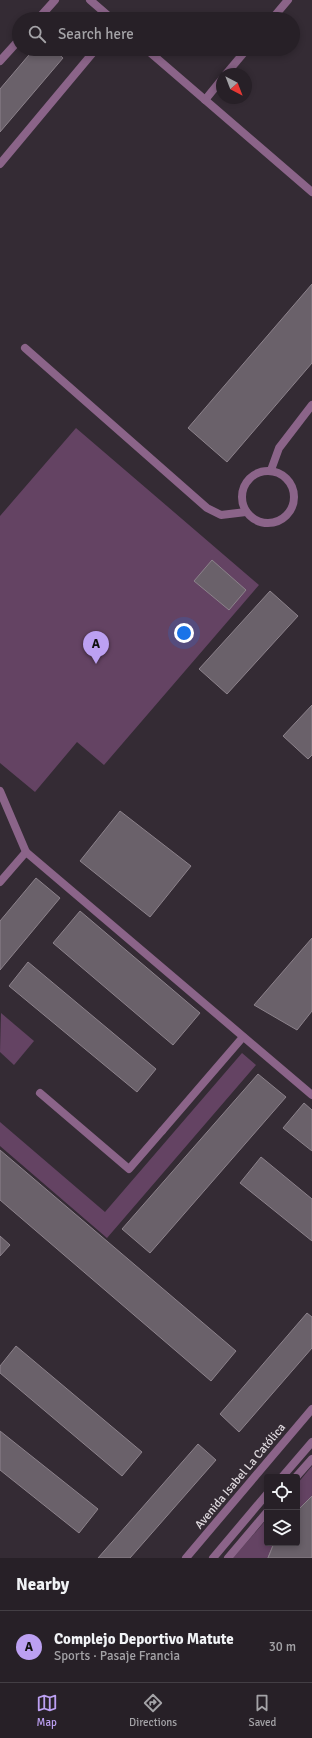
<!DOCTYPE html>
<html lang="en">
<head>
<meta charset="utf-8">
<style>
  :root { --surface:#272027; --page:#2f282f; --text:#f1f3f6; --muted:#a4a3a7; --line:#433e44; --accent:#bca0f2 }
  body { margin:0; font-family:Signika,sans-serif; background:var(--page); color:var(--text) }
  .controls { position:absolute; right:12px; bottom:12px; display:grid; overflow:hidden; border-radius:4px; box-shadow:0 2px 6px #0003 }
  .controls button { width:36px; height:36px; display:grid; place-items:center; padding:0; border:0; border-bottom:1px solid var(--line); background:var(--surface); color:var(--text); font:20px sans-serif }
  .compass { position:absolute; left:216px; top:68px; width:36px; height:36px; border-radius:50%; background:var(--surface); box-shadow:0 2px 6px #0003; rotate:138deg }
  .you { position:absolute; left:184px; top:633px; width:14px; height:14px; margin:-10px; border:3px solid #fff; border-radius:50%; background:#1a73e8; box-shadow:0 0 0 6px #1a73e833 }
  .badge { display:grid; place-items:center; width:26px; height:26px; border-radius:50%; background:var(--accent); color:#111; font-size:13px; font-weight:700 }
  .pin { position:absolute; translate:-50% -33px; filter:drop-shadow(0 1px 2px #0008) }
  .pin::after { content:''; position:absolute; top:21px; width:14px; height:12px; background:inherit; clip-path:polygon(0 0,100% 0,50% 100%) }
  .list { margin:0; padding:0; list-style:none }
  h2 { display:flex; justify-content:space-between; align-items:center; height:52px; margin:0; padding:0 16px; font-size:17px }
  h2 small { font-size:13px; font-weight:400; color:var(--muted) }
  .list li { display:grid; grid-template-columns:26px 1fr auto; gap:12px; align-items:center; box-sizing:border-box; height:72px; padding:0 16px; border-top:1px solid var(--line) }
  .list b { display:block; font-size:15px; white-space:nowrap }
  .list p { margin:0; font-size:13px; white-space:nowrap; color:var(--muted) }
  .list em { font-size:13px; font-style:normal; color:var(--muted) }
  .icon { flex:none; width:22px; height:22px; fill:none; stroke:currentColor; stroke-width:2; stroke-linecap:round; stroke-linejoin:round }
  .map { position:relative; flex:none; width:312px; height:1558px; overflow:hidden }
  .search { position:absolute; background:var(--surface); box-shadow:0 2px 6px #0003; left:12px; right:12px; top:12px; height:44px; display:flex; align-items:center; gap:10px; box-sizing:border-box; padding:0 14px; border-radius:22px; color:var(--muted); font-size:15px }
  .sheet { height:124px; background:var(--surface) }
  nav { display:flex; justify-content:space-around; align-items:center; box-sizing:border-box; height:56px; border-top:1px solid var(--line); background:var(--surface); font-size:11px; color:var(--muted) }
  nav a { display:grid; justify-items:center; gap:2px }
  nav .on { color:var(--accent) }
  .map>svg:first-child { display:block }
  .green { fill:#644363 }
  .building { fill:#6a616a; stroke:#8c828b }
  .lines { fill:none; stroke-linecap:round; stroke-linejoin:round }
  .service { stroke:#8b6489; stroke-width:8 }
  .pedestrian { stroke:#8b6489; stroke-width:8 }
  .minor { stroke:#8b6489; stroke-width:8 }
  .tertiary { stroke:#8b6489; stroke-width:8 }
  .labels { text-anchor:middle; stroke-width:3.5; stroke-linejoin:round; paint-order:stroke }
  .street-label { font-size:12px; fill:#e0dadf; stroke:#342b34 }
</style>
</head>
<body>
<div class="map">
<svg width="312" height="1558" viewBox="0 0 312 1558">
  <rect width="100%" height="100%" fill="#342b34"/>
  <g class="green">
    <polygon points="76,428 259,585 104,765 77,742 35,792 0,763 0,516"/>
    <polygon points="1,1013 34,1041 14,1065 0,1052"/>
    <polygon points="242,1053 256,1065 107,1238 0,1146 0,1122 105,1212"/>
    <polygon points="312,1466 312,1558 233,1558 267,1519 267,1543 297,1543 297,1484"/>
  </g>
  <g class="building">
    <polygon points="34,49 53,49 63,58 0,132 0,89"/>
    <polygon points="312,284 312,363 227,462 188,428"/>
    <polygon points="212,560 246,590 229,610 194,581"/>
    <polygon points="270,591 298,616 227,694 199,669"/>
    <polygon points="312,705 312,755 308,759 283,736"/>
    <polygon points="120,811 191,866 150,917 80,861"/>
    <polygon points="36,878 60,898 0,970 0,921"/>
    <polygon points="80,911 200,1013 173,1045 53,943"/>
    <polygon points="312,938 312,1011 297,1030 254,1005"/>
    <polygon points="28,962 156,1069 137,1092 9,986"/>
    <polygon points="258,1074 286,1097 150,1253 122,1229"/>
    <polygon points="304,1103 312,1110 312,1151 283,1128"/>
    <polygon points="0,1150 236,1351 211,1381 0,1200"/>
    <polygon points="261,1157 312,1199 312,1241 240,1183"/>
    <polygon points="0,1236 10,1245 0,1256"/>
    <polygon points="307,1313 312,1317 312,1348 239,1432 220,1414"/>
    <polygon points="16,1346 142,1452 122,1476 0,1373 0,1366"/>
    <polygon points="0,1431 98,1509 79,1533 0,1470"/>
    <polygon points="198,1444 216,1460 130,1558 98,1558"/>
    <polygon points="312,1496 312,1558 268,1558 274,1543 297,1543 297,1511"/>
    <polygon points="312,1496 312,1558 268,1558 274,1543 297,1543 297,1511"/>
  </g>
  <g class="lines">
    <polyline class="service" points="25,348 207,508 221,515 246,512"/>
    <g class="pedestrian">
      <polyline points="0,791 26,852"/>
      <polyline points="40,1093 129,1169 162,1131"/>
      <polyline points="296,1477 312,1459"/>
      <polyline points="228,1558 267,1512"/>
    </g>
    <g class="minor">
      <polyline points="90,0 112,19"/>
      <polyline points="38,19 55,0"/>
      <polyline points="272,19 288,0"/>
      <polyline points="146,49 312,192"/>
      <polyline points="0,61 19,40"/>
      <polyline points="226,74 247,49"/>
      <polyline points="205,100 222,79"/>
      <polyline points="0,164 96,49"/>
      <polyline points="271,470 279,448 312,405"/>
      <circle cx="268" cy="497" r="26"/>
      <polyline points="0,882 26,852 312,1095"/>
      <polyline points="162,1131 243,1037"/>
    </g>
    <g class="tertiary">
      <polyline points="282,1477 312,1442"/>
      <polyline points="186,1558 312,1409"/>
      <polyline points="213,1558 267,1494"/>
    </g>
  </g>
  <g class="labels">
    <g class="street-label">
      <text transform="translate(240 1476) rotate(-50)" y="4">Avenida Isabel La Católica</text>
    </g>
  </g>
</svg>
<div class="controls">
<button><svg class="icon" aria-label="locate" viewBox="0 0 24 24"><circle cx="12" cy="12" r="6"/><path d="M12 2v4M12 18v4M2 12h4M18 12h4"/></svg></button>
<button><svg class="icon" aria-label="layers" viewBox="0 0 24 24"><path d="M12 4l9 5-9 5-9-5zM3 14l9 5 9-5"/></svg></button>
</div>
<svg class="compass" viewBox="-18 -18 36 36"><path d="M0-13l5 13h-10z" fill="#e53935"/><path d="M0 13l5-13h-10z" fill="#a4a3a7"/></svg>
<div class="you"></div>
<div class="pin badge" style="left:96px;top:664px">A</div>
<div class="search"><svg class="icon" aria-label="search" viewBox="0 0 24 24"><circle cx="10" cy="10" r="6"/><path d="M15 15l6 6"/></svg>Search here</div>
</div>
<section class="sheet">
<h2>Nearby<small></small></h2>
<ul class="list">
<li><span class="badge">A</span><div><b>Complejo Deportivo Matute</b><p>Sports · Pasaje Francia</p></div><em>30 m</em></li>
</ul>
</section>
<nav>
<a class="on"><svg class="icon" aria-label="map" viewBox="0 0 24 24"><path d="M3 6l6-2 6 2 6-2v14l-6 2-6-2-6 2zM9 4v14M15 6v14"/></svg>Map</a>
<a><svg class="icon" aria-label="directions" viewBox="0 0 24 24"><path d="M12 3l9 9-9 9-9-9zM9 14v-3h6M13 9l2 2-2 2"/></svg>Directions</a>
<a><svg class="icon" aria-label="saved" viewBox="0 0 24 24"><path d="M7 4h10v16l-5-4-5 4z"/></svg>Saved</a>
</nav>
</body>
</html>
